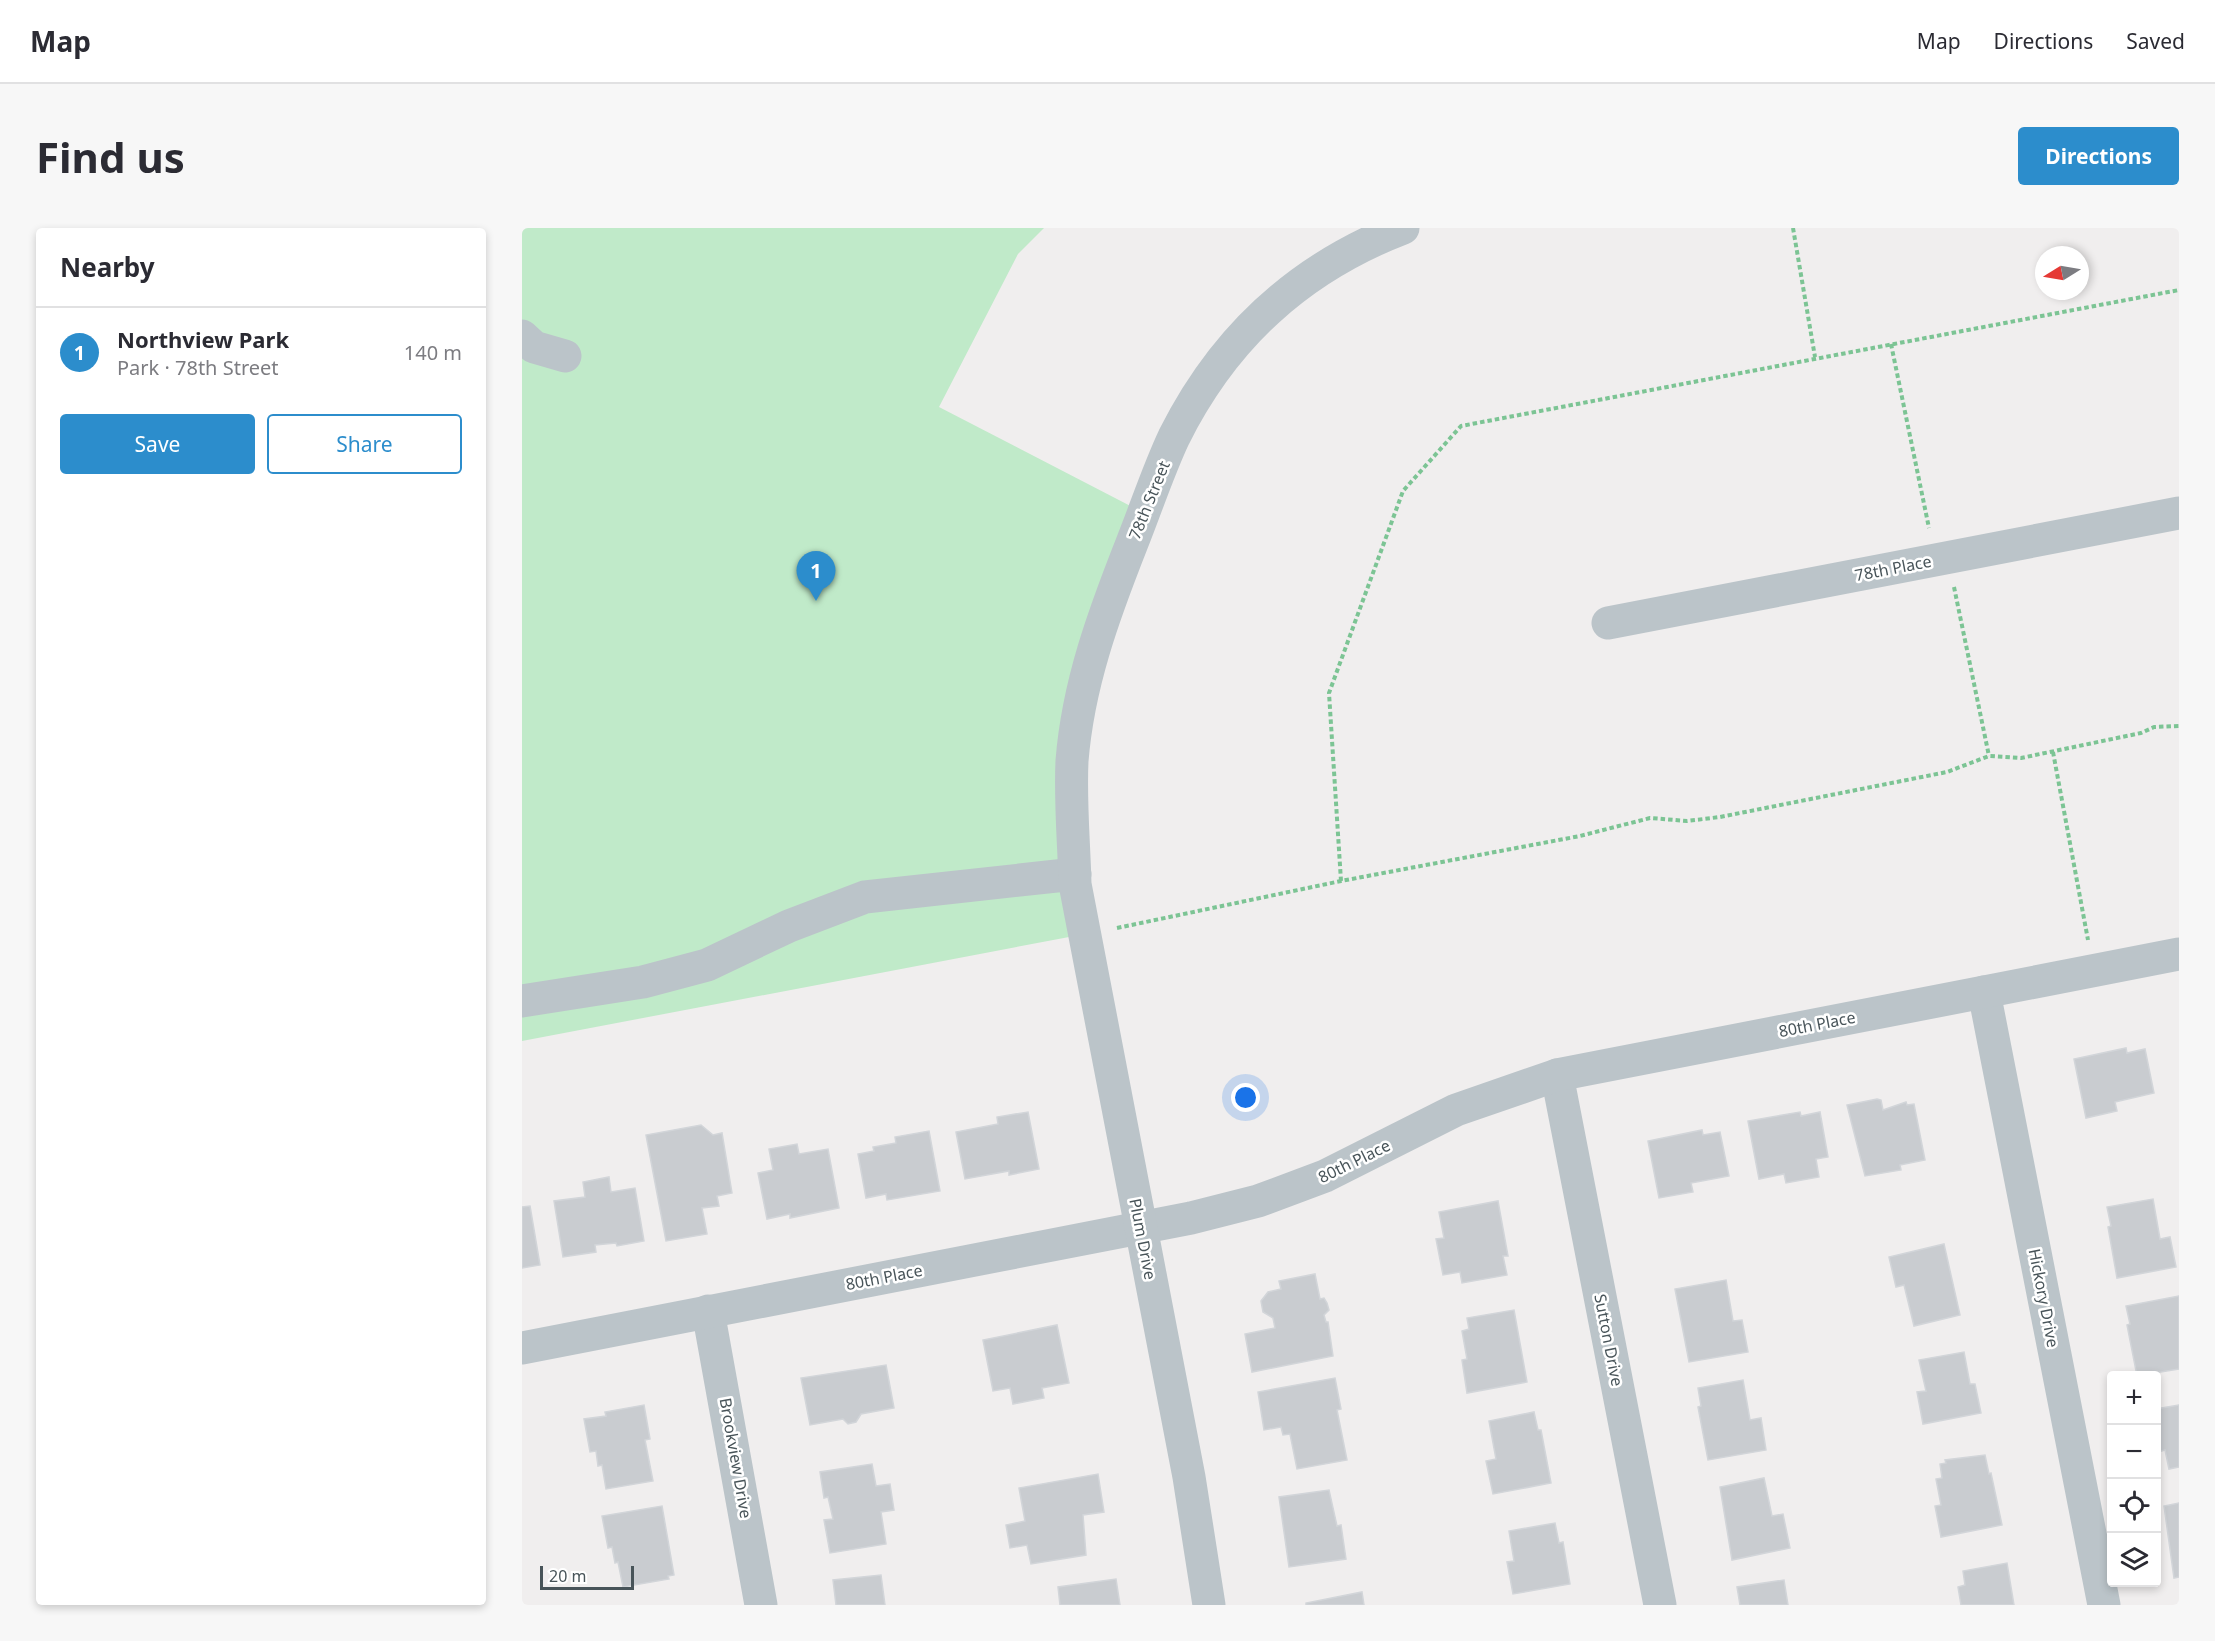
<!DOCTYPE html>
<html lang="en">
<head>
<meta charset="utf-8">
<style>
  :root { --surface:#fff; --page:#f7f7f7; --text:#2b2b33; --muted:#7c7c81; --line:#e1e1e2; --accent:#2c8dcc }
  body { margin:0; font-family:"Noto Sans",sans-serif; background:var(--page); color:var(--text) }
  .controls { position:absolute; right:18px; bottom:18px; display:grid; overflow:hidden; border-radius:6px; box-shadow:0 3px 9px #0003 }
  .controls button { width:54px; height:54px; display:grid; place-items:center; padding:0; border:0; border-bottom:2px solid var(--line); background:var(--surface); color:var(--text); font:30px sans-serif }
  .compass { position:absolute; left:1513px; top:18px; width:54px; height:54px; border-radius:50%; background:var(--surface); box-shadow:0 3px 9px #0003; rotate:259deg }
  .scale { position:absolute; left:18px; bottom:15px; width:94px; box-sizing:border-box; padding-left:6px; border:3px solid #485459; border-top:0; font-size:16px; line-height:21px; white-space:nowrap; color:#485459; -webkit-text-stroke:4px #fff; paint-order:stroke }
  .you { position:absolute; left:724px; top:870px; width:21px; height:21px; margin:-15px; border:4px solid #fff; border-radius:50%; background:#1a73e8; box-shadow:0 0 0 9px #1a73e833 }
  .badge { display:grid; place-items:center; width:39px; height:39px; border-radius:50%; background:var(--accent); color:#fff; font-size:20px; font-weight:700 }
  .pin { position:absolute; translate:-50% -50px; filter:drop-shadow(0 2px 3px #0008) }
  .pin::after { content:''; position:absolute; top:32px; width:21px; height:18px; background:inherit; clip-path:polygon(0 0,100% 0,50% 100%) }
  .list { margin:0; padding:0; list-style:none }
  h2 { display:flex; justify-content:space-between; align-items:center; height:78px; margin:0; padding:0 24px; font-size:26px }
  h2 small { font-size:20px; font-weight:400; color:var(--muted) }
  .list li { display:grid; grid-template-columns:39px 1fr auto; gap:18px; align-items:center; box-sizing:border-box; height:90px; padding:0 24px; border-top:2px solid var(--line) }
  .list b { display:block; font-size:22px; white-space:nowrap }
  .list p { margin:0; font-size:20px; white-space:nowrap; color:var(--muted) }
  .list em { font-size:20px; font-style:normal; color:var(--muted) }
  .actions { display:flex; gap:12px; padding:18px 24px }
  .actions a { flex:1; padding:14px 0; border:2px solid var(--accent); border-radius:6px; text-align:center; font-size:21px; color:var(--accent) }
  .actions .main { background:var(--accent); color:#fff }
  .icon { flex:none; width:33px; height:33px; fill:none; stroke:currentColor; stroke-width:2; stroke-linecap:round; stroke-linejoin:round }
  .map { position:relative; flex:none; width:1657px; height:1377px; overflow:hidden; border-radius:6px }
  header { display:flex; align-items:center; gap:36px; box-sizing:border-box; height:84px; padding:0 30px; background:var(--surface); border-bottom:2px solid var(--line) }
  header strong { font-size:28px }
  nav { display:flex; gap:33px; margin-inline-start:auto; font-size:21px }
  .intro { display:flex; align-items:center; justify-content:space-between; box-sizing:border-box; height:144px; padding:0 36px }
  h1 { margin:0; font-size:42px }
  .button { padding:15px 27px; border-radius:6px; background:var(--accent); color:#fff; font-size:21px; font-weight:700 }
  main { display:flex; gap:36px; padding:0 36px }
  aside { flex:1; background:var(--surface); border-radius:6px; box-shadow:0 3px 9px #0003 }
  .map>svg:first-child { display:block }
  .green { fill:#c0eac9 }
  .building { fill:#c9ccd0; stroke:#d2d5d9; stroke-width:1.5 }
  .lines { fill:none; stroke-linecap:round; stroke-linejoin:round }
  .path { stroke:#7cc494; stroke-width:4; stroke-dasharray:4.5 3; stroke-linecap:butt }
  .minor { stroke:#bbc4c9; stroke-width:33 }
  .labels { text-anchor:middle; stroke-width:5; stroke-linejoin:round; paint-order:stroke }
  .street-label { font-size:16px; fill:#485459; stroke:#fff }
</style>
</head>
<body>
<header>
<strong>Map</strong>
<nav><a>Map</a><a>Directions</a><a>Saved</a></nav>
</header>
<div class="intro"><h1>Find us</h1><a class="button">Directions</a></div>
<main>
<aside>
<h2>Nearby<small></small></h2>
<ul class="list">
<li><span class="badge">1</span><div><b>Northview Park</b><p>Park · 78th Street</p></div><em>140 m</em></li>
</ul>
<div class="actions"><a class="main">Save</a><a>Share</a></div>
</aside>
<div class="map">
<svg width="1657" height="1377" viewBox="0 0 1657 1377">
  <rect width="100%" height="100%" fill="#f0eeee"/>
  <polygon class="green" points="0,0 522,0 496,26 417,179 622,285 559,472 563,706 0,813"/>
  <g class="building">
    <polygon points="1604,820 1605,825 1623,821 1632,865 1593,874 1595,883 1564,890 1552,831"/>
    <polygon points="1355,871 1359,872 1361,882 1384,874 1385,877 1392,876 1403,932 1378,937 1379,942 1343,948 1325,877"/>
    <polygon points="506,884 517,941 487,947 487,943 443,951 434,904 476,896 475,889"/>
    <polygon points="1278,884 1279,888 1298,884 1306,929 1294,931 1297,949 1264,955 1262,946 1237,951 1226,893"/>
    <polygon points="179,897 191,907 200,905 210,965 195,968 197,978 180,980 185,1006 144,1013 124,907"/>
    <polygon points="1180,902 1181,907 1198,904 1207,948 1169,955 1171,964 1137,970 1126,913"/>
    <polygon points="407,903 418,963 365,972 364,966 344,970 336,926 352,923 351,919 374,915 373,909"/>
    <polygon points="275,916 277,926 306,921 317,980 268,990 268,986 245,991 236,945 251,942 247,921"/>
    <polygon points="87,949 89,964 113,960 122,1013 95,1018 94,1015 73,1017 74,1024 41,1029 32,973 63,969 61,954"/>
    <polygon points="1631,971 1638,1011 1648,1009 1654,1039 1595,1050 1586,999 1589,998 1585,979"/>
    <polygon points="976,973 986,1028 981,1028 985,1047 940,1055 938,1044 921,1047 914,1011 922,1010 917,984"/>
    <polygon points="8,978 18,1037 0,1040 0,979"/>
    <polygon points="1422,1016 1438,1087 1392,1098 1382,1057 1374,1059 1367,1029"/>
    <polygon points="793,1046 798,1071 802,1070 805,1075 807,1082 802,1087 804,1094 806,1094 811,1128 730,1144 723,1106 753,1100 751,1090 741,1084 739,1073 746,1064 759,1061 757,1053"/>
    <polygon points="1204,1052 1211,1093 1220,1092 1226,1124 1167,1134 1153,1061"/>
    <polygon points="1657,1068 1657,1141 1615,1148 1605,1097 1608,1096 1604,1078"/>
    <polygon points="992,1082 1005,1154 945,1165 940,1132 945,1131 940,1103 947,1101 945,1090"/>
    <polygon points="535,1097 547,1155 520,1160 522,1170 491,1176 488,1160 471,1163 461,1112"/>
    <polygon points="1442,1124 1448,1156 1453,1156 1459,1185 1401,1196 1395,1164 1404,1163 1397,1132"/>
    <polygon points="364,1137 372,1180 339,1186 334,1194 326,1196 321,1191 288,1197 279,1150"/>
    <polygon points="813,1150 819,1181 815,1182 825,1232 775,1241 768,1206 761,1207 759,1199 742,1202 736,1164"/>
    <polygon points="1221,1152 1228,1192 1239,1190 1244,1222 1186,1232 1176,1179 1179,1178 1176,1160"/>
    <polygon points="122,1177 128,1211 123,1212 131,1253 84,1261 80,1237 76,1238 74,1223 68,1224 62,1191 84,1188 83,1184"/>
    <polygon points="1657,1177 1657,1239 1647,1241 1643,1222 1636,1224 1634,1219 1634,1181"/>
    <polygon points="1012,1184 1016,1202 1019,1202 1029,1255 971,1266 964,1233 974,1231 967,1193"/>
    <polygon points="1463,1227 1467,1246 1469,1245 1480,1297 1419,1309 1413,1278 1419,1277 1414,1251 1420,1250 1418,1236 1424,1235 1423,1232"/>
    <polygon points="350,1236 354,1258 368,1256 372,1282 359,1284 364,1316 308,1325 302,1292 311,1291 306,1269 302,1270 298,1244"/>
    <polygon points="576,1246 582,1284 561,1287 564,1327 509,1336 505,1317 488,1320 484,1297 503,1293 497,1260"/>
    <polygon points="1242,1250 1250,1288 1261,1286 1268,1320 1210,1332 1198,1259"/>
    <polygon points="807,1262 815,1298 819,1297 824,1331 767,1339 757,1269"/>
    <polygon points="1657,1275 1657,1349 1652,1350 1642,1278"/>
    <polygon points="140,1278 152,1347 146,1348 147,1351 101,1359 96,1334 93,1335 90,1319 86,1320 80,1288"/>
    <polygon points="1033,1295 1037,1315 1041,1314 1048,1356 991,1366 985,1334 992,1333 987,1303"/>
    <polygon points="1485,1335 1492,1377 1439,1377 1436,1359 1443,1357 1441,1343"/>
    <polygon points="359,1347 363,1377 314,1377 311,1352"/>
    <polygon points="594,1351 598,1377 538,1377 536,1359"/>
    <polygon points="1262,1352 1266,1377 1218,1377 1215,1359"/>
    <polygon points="840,1364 842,1377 784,1377 784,1375"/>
  </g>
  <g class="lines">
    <g class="path">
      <polyline points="1271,0 1293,129"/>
      <polyline points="1369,116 1407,300"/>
      <polyline points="1432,359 1467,528"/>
      <polyline points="1531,524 1566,712"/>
      <polyline points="819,653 807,465 881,263 939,198 1657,62"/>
      <polyline points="595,700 819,653 1058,608 1128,590 1165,593 1198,589 1425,544 1467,528 1499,530 1619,505 1632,499 1657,498"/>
    </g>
    <g class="minor">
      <polyline points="0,108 12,119 43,128"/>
      <polyline points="1086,395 1657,285"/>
      <polyline points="1462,764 1582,1377"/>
      <polyline points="0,773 121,754 185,737 267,698 343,669 553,646"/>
      <polyline points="1035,847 1138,1377"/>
      <polyline points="186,1083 239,1377"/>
      <polyline points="0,1120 669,990 736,973 803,948 934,882 1035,847 1657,726"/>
      <path d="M687,1377L667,1249L553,656C552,615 548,574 550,533C556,456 582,386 610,315C624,280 636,243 652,209C702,109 777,40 881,0"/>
    </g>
  </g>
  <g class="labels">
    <g class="street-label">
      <text transform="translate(627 272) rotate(-68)" y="6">78th Street</text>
      <text transform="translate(1371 340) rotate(-11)" y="6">78th Place</text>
      <text transform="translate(1295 796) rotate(-11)" y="6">80th Place</text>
      <text transform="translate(832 933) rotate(-26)" y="6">80th Place</text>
      <text transform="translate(621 1011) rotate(79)" y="6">Plum Drive</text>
      <text transform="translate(362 1049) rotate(-11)" y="6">80th Place</text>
      <text transform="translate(1522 1070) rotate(79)" y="6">Hickory Drive</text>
      <text transform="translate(1087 1112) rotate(79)" y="6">Sutton Drive</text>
      <text transform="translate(214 1230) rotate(80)" y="6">Brookview Drive</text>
    </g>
  </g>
</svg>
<div class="controls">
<button>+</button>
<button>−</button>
<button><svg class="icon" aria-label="locate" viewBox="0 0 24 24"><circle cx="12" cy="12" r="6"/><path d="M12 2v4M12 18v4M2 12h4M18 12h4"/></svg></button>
<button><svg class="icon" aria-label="layers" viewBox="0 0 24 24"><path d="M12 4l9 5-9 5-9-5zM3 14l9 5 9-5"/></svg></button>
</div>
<svg class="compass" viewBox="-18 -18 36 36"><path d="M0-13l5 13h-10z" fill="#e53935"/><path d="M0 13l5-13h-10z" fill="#7c7c81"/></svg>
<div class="scale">20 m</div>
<div class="you"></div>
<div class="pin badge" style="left:294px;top:373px">1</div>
</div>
</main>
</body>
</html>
